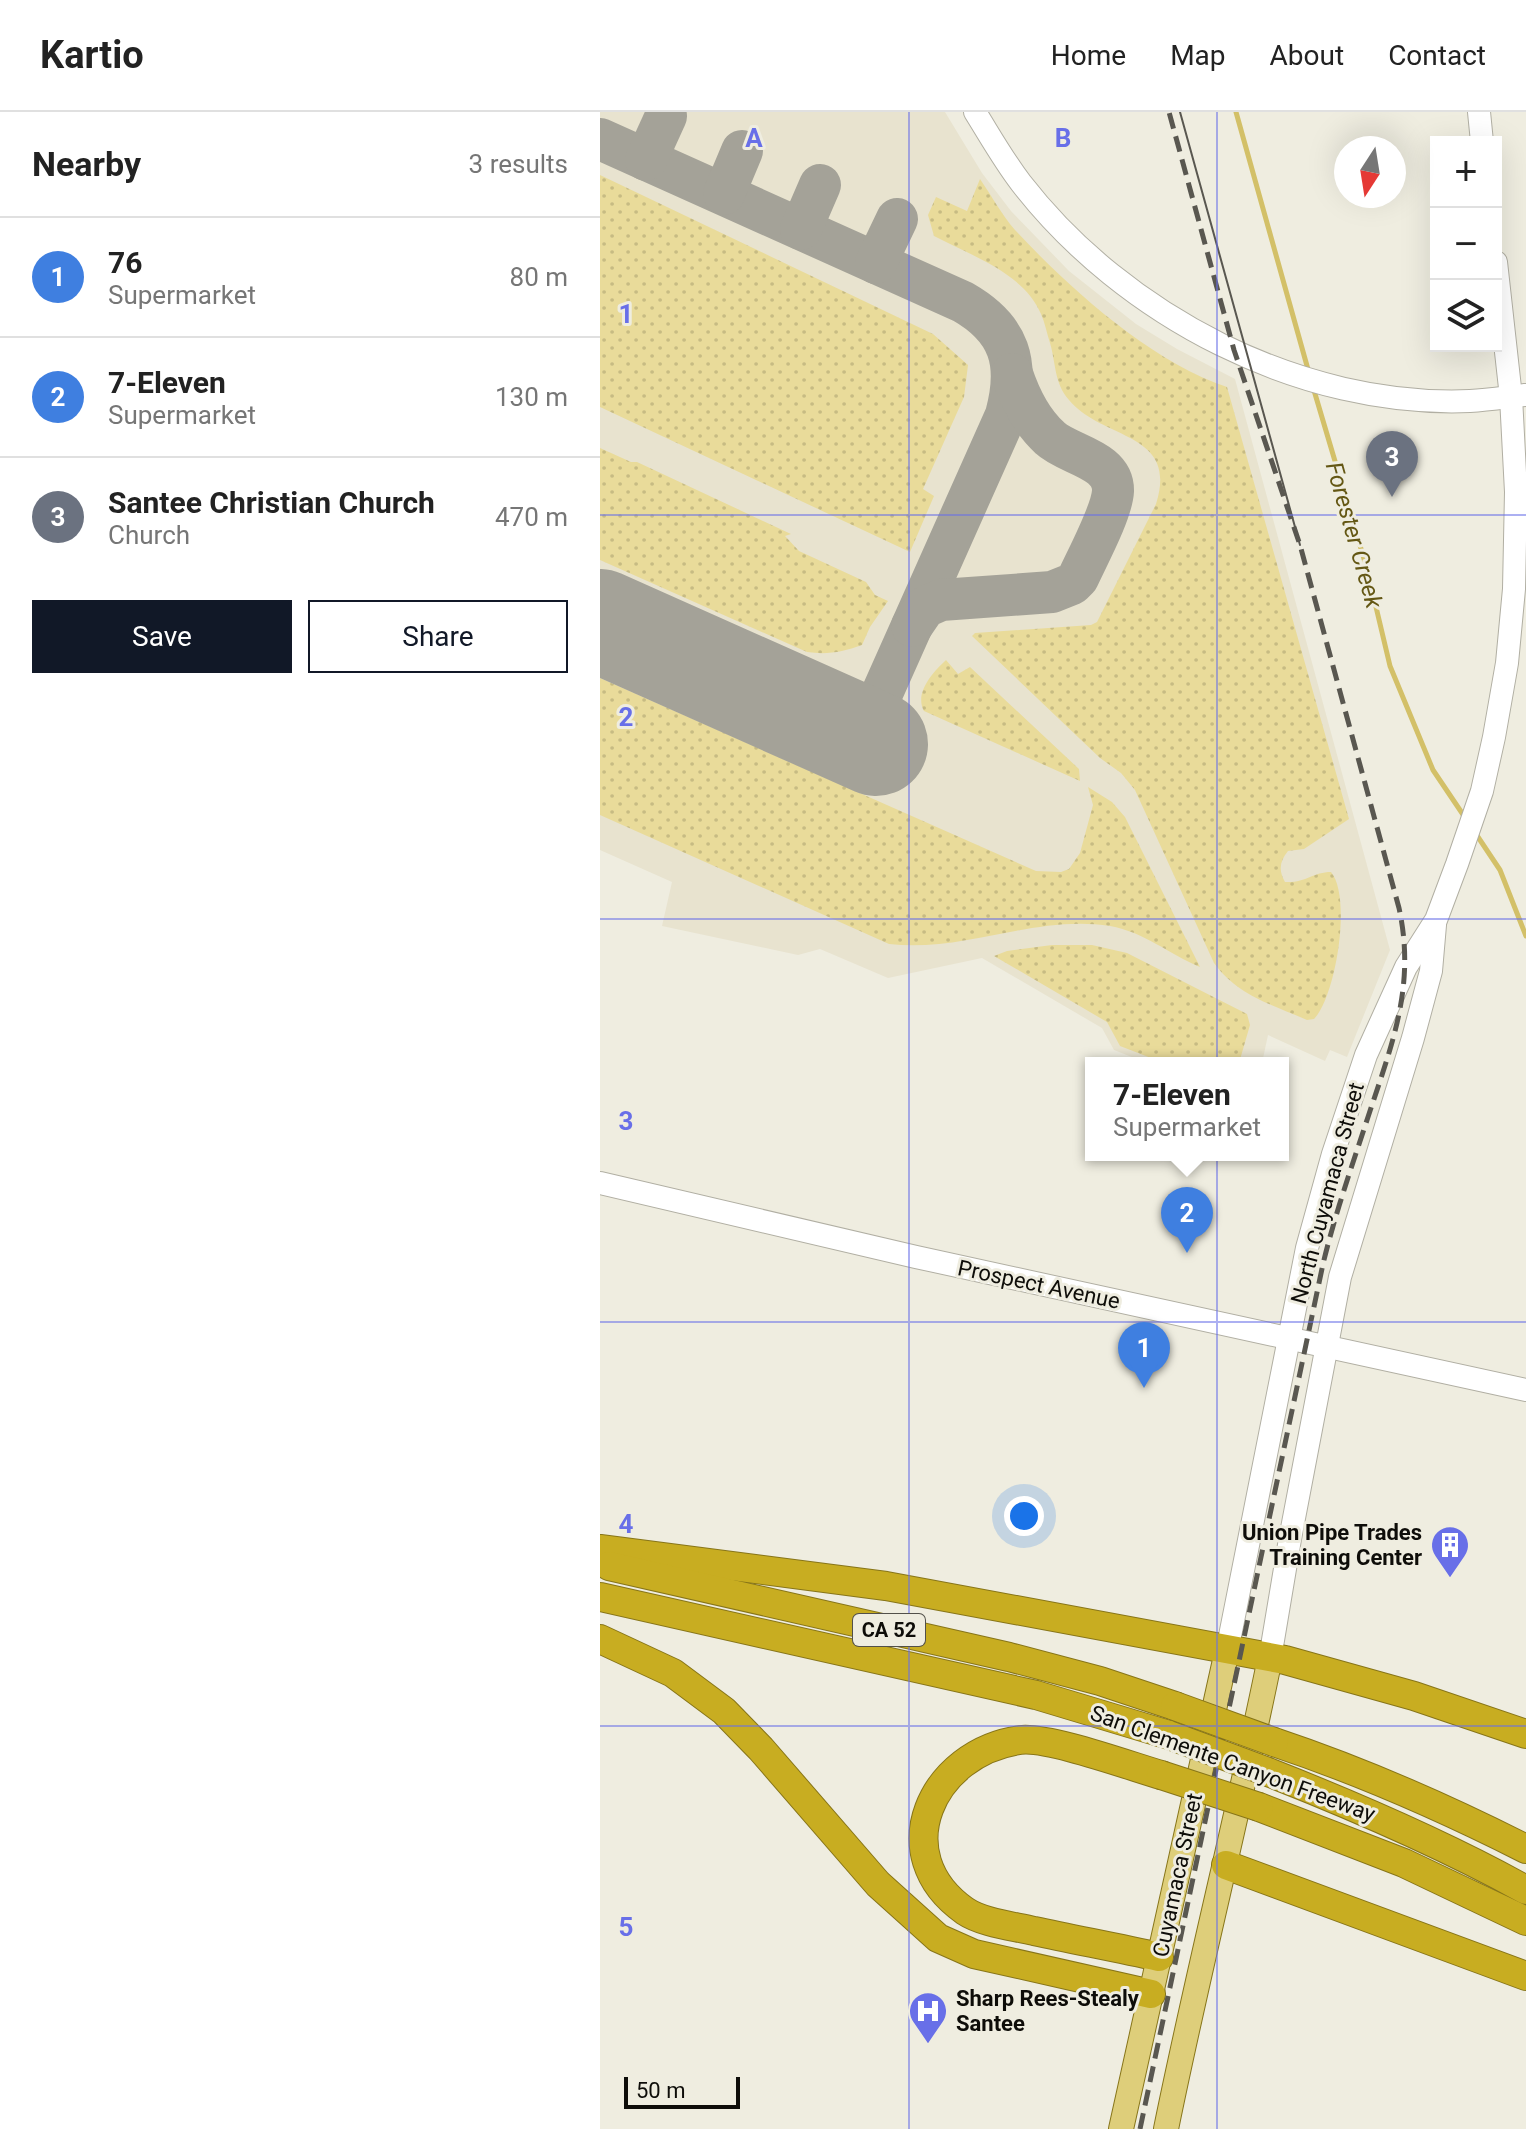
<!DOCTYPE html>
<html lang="en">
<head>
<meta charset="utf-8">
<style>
  :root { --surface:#fff; --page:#f6f6f6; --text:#222; --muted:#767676; --line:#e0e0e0; --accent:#111827 }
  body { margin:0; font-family:Roboto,sans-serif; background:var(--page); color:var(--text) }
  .controls { position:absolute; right:24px; top:24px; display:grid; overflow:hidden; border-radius:0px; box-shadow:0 8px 32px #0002 }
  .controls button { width:72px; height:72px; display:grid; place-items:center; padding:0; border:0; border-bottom:2px solid var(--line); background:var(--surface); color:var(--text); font:40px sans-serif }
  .compass { position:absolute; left:734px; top:24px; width:72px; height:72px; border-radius:50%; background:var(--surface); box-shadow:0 8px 32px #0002; rotate:192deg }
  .scale { position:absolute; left:24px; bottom:20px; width:116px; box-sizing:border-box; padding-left:8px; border:4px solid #0e0d09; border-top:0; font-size:22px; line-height:28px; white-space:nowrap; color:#0e0d09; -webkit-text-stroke:6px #efede0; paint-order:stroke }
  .you { position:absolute; left:424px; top:1404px; width:28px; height:28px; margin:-20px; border:6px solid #fff; border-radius:50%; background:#1a73e8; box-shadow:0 0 0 12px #1a73e833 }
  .badge { display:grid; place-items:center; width:52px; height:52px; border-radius:50%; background:var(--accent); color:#fff; font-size:26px; font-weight:700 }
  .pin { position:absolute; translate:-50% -66px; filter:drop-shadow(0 2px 4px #0008) }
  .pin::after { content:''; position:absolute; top:42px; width:28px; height:24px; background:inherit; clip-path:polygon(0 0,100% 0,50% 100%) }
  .popup { position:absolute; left:485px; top:945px; width:204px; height:104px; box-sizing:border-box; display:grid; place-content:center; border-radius:0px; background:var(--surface); filter:drop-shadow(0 2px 6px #0005); font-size:26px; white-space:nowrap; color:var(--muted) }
  .popup b { font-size:30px; color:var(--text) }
  .popup::after { content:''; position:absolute; left:50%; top:100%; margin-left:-16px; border:16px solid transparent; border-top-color:var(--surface) }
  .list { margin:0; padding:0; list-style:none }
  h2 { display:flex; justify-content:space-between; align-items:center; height:104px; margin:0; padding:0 32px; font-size:34px }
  h2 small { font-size:26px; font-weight:400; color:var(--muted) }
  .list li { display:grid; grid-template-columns:52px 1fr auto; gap:24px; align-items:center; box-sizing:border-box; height:120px; padding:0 32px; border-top:2px solid var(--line) }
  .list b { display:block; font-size:30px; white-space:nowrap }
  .list p { margin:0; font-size:26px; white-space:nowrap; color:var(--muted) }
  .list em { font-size:26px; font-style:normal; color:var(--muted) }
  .actions { display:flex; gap:16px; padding:24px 32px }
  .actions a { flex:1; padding:18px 0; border:2px solid var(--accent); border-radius:0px; text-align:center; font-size:28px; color:var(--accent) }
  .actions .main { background:var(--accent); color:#fff }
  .icon { flex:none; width:44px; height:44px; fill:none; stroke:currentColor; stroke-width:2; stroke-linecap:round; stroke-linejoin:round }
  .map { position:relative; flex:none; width:926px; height:2017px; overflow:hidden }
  header { display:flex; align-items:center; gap:48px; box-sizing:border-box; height:112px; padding:0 40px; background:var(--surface); border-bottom:2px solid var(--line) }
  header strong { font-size:38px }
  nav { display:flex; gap:44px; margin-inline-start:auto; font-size:28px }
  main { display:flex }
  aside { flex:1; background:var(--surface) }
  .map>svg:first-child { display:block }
  .built { fill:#e8e3cf }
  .green { fill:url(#green-dots) }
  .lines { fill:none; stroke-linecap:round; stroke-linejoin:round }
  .stream { stroke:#d3c068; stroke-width:5 }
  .taxiway { stroke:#a4a298; stroke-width:42 }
  .runway { stroke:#a4a298; stroke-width:104 }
  .secondary-casing { stroke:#b1afa3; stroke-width:24 }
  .primary-casing { stroke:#877519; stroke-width:26 }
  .motorway-casing { stroke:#877519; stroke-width:30 }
  .secondary { stroke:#fff; stroke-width:22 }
  .primary { stroke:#dece7a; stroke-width:24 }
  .motorway { stroke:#c8ad21; stroke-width:28 }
  .tram { stroke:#595750; stroke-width:2 }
  .rail { stroke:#595750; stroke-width:5; stroke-dasharray:16 8; stroke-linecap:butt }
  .motorway-bridge-casing { stroke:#877519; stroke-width:30; stroke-linecap:butt }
  .motorway-bridge { stroke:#c8ad21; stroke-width:28 }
  .grid { fill:none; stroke:#686fe8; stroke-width:2; stroke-opacity:0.55 }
  .labels { text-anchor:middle; stroke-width:6; stroke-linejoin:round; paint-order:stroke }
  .shield { fill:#efede0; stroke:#52504a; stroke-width:2 }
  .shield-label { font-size:20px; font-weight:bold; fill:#0e0d09 }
  .street-label { font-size:22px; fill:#0e0d09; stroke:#efede0 }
  .poi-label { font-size:22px; font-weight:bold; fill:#0e0d09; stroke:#efede0; text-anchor:end }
  .water-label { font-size:24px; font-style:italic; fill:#645714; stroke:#efede0 }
  .grid-label { font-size:26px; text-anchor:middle; font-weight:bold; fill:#686fe8; stroke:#efede0; stroke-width:6; stroke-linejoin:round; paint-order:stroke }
</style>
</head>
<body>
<header>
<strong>Kartio</strong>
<nav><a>Home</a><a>Map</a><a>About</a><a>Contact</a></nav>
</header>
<main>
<aside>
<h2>Nearby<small>3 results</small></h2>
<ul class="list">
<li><span class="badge" style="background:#3f7fe0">1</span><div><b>76</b><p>Supermarket</p></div><em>80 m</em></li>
<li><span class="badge" style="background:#3f7fe0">2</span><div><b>7-Eleven</b><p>Supermarket</p></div><em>130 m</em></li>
<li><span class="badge" style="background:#6b7280">3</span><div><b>Santee Christian Church</b><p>Church</p></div><em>470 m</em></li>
</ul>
<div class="actions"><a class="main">Save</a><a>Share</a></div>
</aside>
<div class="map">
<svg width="926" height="2017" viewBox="0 0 926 2017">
  <defs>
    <pattern id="green-dots" width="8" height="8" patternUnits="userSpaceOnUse" patternTransform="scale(2)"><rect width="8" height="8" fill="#e9db9a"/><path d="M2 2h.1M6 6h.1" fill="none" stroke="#c7bb83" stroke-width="1.8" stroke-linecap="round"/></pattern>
  </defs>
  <rect width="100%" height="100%" fill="#efede0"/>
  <polygon class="built" points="0,0 345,0 382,61 411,99 469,159 536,212 577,237 635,267 790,838 747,945 730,938 725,949 668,923 662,951 547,951 514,938 502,916 382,846 288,866 220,837 198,843 62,814 72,770 0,738"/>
  <g class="green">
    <polygon points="0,63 333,222 368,253 364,285 323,377 334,384 310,440 0,295"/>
    <path d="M380,67C391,83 402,103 415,118C469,176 551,250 627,275L749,707L704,737L688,739C680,749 678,758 685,770C706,771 713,760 731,760C752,785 736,884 714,907L707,908C671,892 638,884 614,851L535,678L521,661L500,646L372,524L375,521L491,513L497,510L556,392C579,319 503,329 469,288C454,271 456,251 450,231C447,222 445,211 441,202C424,161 370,143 334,124L328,103L336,85L367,99Z"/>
    <path d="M0,336L31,350H37L191,422L185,424L199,439L266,470L275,483L288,489L270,515L262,533C243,540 227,543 207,540L0,448Z"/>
    <path d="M346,548L358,562L370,555L479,657L480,669L324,599C314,581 333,560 346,548Z"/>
    <path d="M0,566L436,759L461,760L469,757L480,741L493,693L488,675L512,690L525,705L600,855C569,842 544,820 510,814C436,802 364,841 289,832L0,703Z"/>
    <polygon points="452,833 492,833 527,841 647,902 650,913 639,951 564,951 520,934 507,910 394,844 407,839"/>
  </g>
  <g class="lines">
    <g class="stream">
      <polyline points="636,0 709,261"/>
      <polyline points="713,275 767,457 790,554 833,658 866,707"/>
      <polyline points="876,722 900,758 926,824"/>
    </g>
    <g class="taxiway">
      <path d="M0,27L363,190C410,217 420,251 406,303L262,626"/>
      <polyline points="46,48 66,4"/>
      <polyline points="124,82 142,39"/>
      <polyline points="201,117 220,73"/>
      <polyline points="276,151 297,107"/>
      <path d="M312,514L325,495L341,488L452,480L472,472L478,466C487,446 512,400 513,379C514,347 468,343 450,326C431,309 420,286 412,262"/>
    </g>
    <polyline class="runway" points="0,509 276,632"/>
    <defs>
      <g id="secondary">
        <path d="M375,0C390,24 404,49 421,71C524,204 701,296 870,289C889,288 907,285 925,283"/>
        <polyline points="879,0 882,30"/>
        <polyline points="0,1071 316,1145 926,1278"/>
        <polyline points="627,1539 707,1136 733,1042 766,943 806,855 836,808 857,752 882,679 894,625 907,551 914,477 916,380 911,285 896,150"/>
        <polyline points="670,1546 690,1427 740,1165 813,926 831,859 835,813"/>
      </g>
      <g id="primary">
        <polyline points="521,2017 627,1539"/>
        <path d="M566,2017C598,1859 638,1704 670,1546"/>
      </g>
      <g id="motorway">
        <polyline points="0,1437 286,1474 685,1548 814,1584 926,1622"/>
        <polyline points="9,1454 409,1545 500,1569 575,1594"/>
        <polyline points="0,1485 436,1583 569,1623"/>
        <polyline points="0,1527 73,1561 124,1599 161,1637 278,1772 338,1826 374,1842 551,1882"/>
        <path d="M674,1630C761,1659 845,1696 926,1737"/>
        <path d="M668,1660C757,1695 843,1732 926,1778"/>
        <polyline points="659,1695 804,1751 926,1809"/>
        <polyline points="626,1753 926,1864"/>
        <path d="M559,1845C518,1836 476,1828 434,1819C413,1814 383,1811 365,1799C284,1742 332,1640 420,1628C447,1624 530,1654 561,1663"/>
      </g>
    </defs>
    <use href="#secondary" class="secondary-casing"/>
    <use href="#primary" class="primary-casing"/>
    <use href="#motorway" class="motorway-casing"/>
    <use href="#secondary" class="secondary"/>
    <use href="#primary" class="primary"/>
    <use href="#motorway" class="motorway"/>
    <polyline class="tram" points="580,0 700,433"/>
    <path class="rail" d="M540,2017L723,1152C735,1102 752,1054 768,1005C792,932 816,874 799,796L700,433L634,238L569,0"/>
    <defs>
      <g id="motorway-bridge">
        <polyline points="575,1594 674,1630"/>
        <polyline points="569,1623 668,1660"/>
        <polyline points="561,1663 659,1695"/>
      </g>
    </defs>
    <use href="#motorway-bridge" class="motorway-bridge-casing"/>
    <use href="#motorway-bridge" class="motorway-bridge"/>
  </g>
  <path class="grid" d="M309,0V2017M617,0V2017M0,403H926M0,807H926M0,1210H926M0,1614H926"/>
  <defs>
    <symbol id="building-pin" viewBox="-11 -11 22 30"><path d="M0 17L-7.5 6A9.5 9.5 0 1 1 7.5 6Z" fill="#686fe8" stroke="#efede0"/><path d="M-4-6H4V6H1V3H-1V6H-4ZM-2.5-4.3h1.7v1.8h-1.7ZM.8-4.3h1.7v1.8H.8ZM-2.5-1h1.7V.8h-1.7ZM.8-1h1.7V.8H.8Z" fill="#fff"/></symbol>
    <symbol id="hospital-pin" viewBox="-11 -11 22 30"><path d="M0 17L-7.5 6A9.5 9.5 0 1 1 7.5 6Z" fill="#686fe8" stroke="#efede0"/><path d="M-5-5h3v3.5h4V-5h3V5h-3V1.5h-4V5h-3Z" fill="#fff"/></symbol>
  </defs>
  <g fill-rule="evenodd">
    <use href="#building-pin" x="828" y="1411" width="44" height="60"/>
    <use href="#hospital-pin" x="306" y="1877" width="44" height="60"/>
  </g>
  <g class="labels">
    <rect class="shield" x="253" y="1502" width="72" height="32" rx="6"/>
    <g class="shield-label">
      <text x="289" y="1525">CA 52</text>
    </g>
    <g class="street-label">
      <text transform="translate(727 1081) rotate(-75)" y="8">North Cuyamaca Street</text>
      <text transform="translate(439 1172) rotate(12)" y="8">Prospect Avenue</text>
      <text transform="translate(633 1651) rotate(20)" y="8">San Clemente Canyon Freeway</text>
      <text transform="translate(577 1763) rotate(-78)" y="8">Cuyamaca Street</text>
    </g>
    <g class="poi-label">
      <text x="822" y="1428">Union Pipe Trades<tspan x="822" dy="25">Training Center</tspan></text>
      <text x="356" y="1894" text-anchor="start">Sharp Rees-Stealy<tspan x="356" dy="25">Santee</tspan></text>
    </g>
    <g class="water-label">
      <text transform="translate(754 423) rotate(74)" y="8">Forester Creek</text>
    </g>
  </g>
  <g class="grid-label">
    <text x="154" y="35">A</text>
    <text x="463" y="35">B</text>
    <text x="26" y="211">1</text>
    <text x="26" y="614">2</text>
    <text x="26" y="1018">3</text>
    <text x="26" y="1421">4</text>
    <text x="26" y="1824">5</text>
  </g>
</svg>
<div class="controls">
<button>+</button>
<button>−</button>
<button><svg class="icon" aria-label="layers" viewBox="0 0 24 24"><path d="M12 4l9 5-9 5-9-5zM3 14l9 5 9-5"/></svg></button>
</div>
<svg class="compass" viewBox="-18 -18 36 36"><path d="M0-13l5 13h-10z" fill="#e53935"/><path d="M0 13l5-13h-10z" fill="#767676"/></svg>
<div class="scale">50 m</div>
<div class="you"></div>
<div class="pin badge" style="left:544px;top:1276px;background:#3f7fe0">1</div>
<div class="pin badge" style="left:587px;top:1141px;background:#3f7fe0">2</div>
<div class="popup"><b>7-Eleven</b>Supermarket</div>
<div class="pin badge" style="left:792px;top:385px;background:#6b7280">3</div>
</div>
</main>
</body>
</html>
